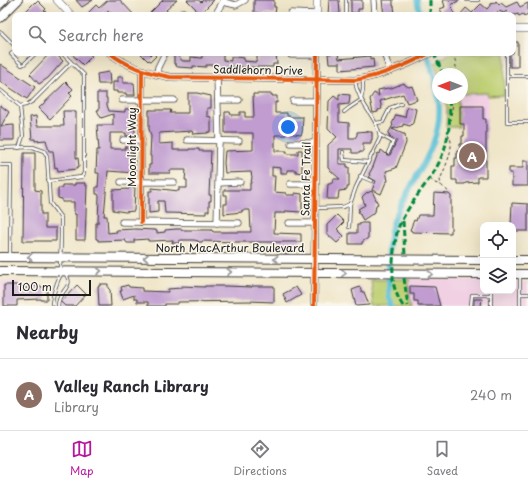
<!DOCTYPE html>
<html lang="en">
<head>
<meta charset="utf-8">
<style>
  :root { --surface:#fff; --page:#f2f2f3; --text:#2b2b33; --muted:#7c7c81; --line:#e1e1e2; --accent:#b5179e }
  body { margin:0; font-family:"Playpen Sans",sans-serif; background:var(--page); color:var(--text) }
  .controls { position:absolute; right:12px; bottom:12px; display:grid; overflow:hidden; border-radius:8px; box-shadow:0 4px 16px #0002 }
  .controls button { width:36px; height:36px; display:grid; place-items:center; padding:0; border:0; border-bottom:1px solid var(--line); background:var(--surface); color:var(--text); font:20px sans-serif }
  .compass { position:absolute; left:432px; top:68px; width:36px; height:36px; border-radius:50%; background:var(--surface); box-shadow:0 4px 16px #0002; rotate:270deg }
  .scale { position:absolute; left:12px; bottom:10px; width:79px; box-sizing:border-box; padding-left:4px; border:2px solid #1c1c1c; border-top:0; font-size:11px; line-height:14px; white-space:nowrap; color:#1c1c1c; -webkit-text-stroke:3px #fbf7ec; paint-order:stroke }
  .you { position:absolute; left:288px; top:127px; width:14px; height:14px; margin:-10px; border:3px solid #fff; border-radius:50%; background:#1a73e8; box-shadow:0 0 0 6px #1a73e833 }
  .badge { display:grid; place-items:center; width:26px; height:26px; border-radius:50%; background:var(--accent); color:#fff; font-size:13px; font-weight:700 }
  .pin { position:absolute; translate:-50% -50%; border:2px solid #fff; box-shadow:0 1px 4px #0006 }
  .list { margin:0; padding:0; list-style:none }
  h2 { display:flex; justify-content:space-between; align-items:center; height:52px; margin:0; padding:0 16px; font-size:17px }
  h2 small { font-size:13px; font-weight:400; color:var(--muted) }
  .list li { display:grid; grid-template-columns:26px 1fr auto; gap:12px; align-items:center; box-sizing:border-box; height:72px; padding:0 16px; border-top:1px solid var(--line) }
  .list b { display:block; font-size:15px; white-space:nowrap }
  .list p { margin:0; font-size:13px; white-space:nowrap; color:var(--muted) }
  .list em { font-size:13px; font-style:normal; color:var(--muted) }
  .icon { flex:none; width:22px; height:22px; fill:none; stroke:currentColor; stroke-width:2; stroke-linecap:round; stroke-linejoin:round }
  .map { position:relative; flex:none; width:528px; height:306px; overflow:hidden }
  .search { position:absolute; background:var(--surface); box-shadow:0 4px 16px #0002; left:12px; right:12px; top:12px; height:44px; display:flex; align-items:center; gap:10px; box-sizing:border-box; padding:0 14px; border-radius:8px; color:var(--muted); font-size:15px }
  .sheet { height:124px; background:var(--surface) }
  nav { display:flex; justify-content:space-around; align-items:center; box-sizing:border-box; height:56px; border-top:1px solid var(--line); background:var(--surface); font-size:11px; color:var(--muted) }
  nav a { display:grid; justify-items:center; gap:2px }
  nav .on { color:var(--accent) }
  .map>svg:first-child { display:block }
  .built { fill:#f1d0e4 }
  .green { fill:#bdcf72; stroke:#6c7647 }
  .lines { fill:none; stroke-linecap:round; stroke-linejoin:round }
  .canal { stroke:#58bfd6; stroke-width:5.5 }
  .building { fill:#c09cd0 }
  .service-casing { stroke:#3c3a36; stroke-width:4 }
  .minor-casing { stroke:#3c3a36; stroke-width:7 }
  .tertiary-casing { stroke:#3c3a36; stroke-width:8 }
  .secondary-casing { stroke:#3c3a36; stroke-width:10 }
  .path { stroke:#3c3a36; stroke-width:1; stroke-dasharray:3 3; stroke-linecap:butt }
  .service { stroke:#fff; stroke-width:2.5 }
  .minor { stroke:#fff; stroke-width:5.5 }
  .tertiary { stroke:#fff; stroke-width:7 }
  .secondary { stroke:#fff; stroke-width:8 }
  .quiet { stroke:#00873e; stroke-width:3; stroke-dasharray:6 3; stroke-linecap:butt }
  .cycleway-casing { stroke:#fbf7ec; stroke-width:6 }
  .cycleway { stroke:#e8590c; stroke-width:4 }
  .oneway { stroke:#999 }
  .labels { text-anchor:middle; stroke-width:3; stroke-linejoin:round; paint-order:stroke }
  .street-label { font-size:11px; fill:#1c1c1c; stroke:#fbf7ec }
</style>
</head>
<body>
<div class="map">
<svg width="528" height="306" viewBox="0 0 528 306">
  <rect width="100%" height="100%" fill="#fbf7ec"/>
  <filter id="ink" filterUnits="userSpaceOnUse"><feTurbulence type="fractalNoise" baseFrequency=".025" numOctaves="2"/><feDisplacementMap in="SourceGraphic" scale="8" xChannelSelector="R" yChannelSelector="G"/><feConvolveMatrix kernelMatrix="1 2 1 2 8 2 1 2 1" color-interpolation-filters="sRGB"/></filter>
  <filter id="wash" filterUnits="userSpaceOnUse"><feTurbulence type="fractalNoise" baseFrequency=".012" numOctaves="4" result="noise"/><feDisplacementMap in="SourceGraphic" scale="16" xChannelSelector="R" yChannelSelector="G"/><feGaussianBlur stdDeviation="0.9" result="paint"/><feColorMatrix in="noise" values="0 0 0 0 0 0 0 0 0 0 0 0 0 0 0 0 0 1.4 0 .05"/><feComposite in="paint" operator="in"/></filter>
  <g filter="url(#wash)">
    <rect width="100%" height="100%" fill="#efe5c8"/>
    <g class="built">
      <polygon points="488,93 487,128 459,127 458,98 462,98 462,94"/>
      <polygon points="409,279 483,280 483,291 513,291 513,281 528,282 528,306 412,306 409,292"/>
      <rect x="0" y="281" width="19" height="25"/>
    </g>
    <g class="green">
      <polygon points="450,53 505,53 504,95 488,96 487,93 462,94 462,74 438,74 435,64"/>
      <polygon points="445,98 458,98 459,127 446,127 447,108"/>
      <polygon points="409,279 409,292 412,306 374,306 371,280"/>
    </g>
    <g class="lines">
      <g class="canal">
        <polyline points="417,0 420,15"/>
        <polyline points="427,53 435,80 438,96"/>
        <path d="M393,306L389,297C389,275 386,243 393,223C407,183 447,144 438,98"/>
      </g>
    </g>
    <g id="blocks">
      <g class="building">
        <polygon points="76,0 93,0 82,7"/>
        <polygon points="108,0 120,0 134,15 115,15 114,13 112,14 108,10 103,15 91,15 88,13 96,5 99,8"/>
        <polygon points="163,0 177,0 166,10 171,15 148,15"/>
        <polygon points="187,0 198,0 201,2 203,0 214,0 204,10 205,11 201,15 199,15 195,11 196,9"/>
        <polygon points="254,0 274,0 274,7 276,7 275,14 265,13 265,15 258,15 258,13 254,12"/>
        <polygon points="329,0 339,0 340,14 328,15"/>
        <polygon points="351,0 362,0 362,9 358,9 358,13 351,13"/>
        <polygon points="382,0 393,0 393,6 394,6 395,15 384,15"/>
        <polygon points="443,0 460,0 451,5 452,7 451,8 455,15 443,15 440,9 445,7"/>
        <polygon points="38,1 46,9 44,11 46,12 43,15 22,15 35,2 36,3"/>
        <polygon points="496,1 499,5 501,3 506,7 517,2 520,7 528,3 528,14 524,16 523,14 519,16 518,14 515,15 508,15 506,11 504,13 499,11 495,15 460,15 466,8 472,13 481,4 487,9 493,2 494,4"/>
        <polygon points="513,42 518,42 518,67 510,67 510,53 513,53"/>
        <polygon points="50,53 55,53 63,61 48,78 39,84 30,74"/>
        <polygon points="71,53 88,53 92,56 83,65"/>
        <polygon points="140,53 150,53 151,55 153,53 156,56 151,61 149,60 148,61"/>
        <polygon points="202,53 223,53 223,60 231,61 231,57 236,57 244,58 244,61 255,62 257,61 257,53 276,53 277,64 273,64 273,67 216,67 216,65 206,65 206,67 193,66 193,68 178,67 176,66 176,64 174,64 174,55 179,55 179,58 183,61 191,61 191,57 202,58"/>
        <polygon points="338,53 339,59 370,56 370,60 373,59 374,67 340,70 340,63 329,63 328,54"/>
        <polygon points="0,64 35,87 27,99 0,81"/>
        <polygon points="109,72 110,84 98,84 97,74"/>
        <polygon points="118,77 123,77 123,83 134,83 135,95 126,95 126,93 117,93 117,91 113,91 113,82 118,82"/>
        <polygon points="66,82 73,89 69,93 72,96 50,119 39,108"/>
        <polygon points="404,83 405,85 409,87 412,86 417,100 407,103 403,94 380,101 382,109 378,110 378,112 373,113 370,99 374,93 379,96 378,90 388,88 389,89"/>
        <polygon points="97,93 106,93 106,98 107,98 107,105 109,111 125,112 125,109 132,109 132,114 135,114 134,130 135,130 135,135 126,136 126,133 110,133 110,149 125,149 125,147 129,147 129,146 134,146 135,162 135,173 108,171 104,216 107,216 108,233 117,232 116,230 135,229 154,230 157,231 157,233 165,232 165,230 176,229 182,229 182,230 212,230 212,231 214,232 251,232 250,210 242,210 242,212 224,214 224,204 227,204 227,195 224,195 224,190 250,190 250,183 251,183 252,177 251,172 225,173 224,163 225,151 253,150 253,133 225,133 225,112 230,112 231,115 240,115 240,112 245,112 245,117 254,117 253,94 272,94 272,96 277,96 277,103 275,102 275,113 287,113 287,116 290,116 290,117 303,117 302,133 301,135 286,133 286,135 275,135 275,151 287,151 287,154 298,154 298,150 302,150 302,173 296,172 296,170 287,170 287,173 281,173 281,168 272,167 272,176 275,176 274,192 286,193 286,195 295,195 295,193 302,194 302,212 285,211 285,213 275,213 274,233 301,234 301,242 236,242 202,241 202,242 198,242 198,241 194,240 181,240 179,241 179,243 172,243 173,240 152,241 148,241 148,239 134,240 134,243 127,243 125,240 98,241 98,239 96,239 96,223 98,223 99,196 98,194 96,194 96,187 98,187 99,173 96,173 97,150 99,150 97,125 113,125 113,114 101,118 97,110 99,110 99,102 97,102"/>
        <polygon points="188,93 197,93 211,96 211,108 207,108 207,116 211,117 211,132 208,132 208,133 193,134 192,131 159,133 159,144 173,143 173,150 189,150 189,149 199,149 199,151 211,151 209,195 211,195 211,201 209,201 209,211 206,211 206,214 166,213 165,213 164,201 158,201 158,212 149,213 149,191 152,191 152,188 179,191 179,188 187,188 187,180 185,180 186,170 170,170 170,173 149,173 149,165 151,165 151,156 150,156 151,136 149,129 149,110 171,110 170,113 188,113"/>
        <polygon points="339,94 350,95 349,104 339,105 339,122 349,123 349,138 355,138 357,135 357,132 368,131 368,132 372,132 372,140 371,140 371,143 363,143 363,152 360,152 360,153 352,153 352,149 339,149 339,164 347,164 347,167 349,167 349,187 347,187 347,190 339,191 338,199 327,199 328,184 330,184 333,182 333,179 340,179 328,168 328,145 337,137 328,128 329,101 334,96 339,100"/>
        <polygon points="0,105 9,112 1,126 14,125 14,140 0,140"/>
        <polygon points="460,106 483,106 483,119 486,119 486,177 478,177 478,182 465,183 465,184 457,184 457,180 452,180 452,166 455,166 455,158 457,158 457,151 460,151 460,144 462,144 462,136 464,136 464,124 460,124"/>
        <polygon points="407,107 416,109 413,123 410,126 403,124 403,126 392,129 403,134 405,134 406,143 396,168 386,171 388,181 386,182 381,194 372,190 376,181 369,177 370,175 369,174 373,167 378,153 380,154 381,150 385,153 387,155 390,155 397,140 389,137 390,135 388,134 393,125 392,124 396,115 405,117"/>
        <polygon points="63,111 73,111 73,112 76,112 76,158 78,158 79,167 77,167 77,169 58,171 57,167 55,168 53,151 49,151 46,140 35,141 35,139 32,139 30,117 36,116 37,126 64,126"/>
        <polygon points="24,153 35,153 35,190 41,191 41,214 45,214 45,228 56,228 56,241 23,241"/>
        <polygon points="523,161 528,161 528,186 512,186 512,173 509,173 509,168 523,168"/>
        <polygon points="75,183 85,183 85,185 87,185 85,240 76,240 76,214 74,214 74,202 62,202 62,199 58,198 58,188 62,188 62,185 75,185"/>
        <polygon points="135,187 134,211 125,212 113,210 113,190 129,189 129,188"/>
        <polygon points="372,191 378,204 376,205 375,212 363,220 358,211 360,211 358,209 365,205 362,197 367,192 367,193"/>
        <polygon points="434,193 449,194 451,196 451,233 412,232 412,231 410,230 414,220 416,221 418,215 433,215"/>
        <polygon points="512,203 528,204 528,231 513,231 513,225 511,225"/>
        <polygon points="337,215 344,222 337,229 344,236 337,243 327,234 327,225"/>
        <polygon points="360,223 368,223 368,238 362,242 362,244 349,244 349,233 357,233 357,225 360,225"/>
        <polygon points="100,284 108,284 108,288 110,290 111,306 99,306 98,286 100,286"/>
        <polygon points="4,285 17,285 17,288 28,288 29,286 41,286 41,287 47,288 47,300 41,300 41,299 17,300 17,306 4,306"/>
        <polygon points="77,285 86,294 75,306 65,306 61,302"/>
        <polygon points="128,285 129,287 142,288 142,291 168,292 168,289 181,288 181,286 205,287 205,286 226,286 252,287 252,286 274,286 274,302 249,301 178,302 178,304 165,304 165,306 148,306 148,302 137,302 137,299 134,299 134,295 123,299 120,291 122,291 121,287"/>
        <polygon points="410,286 435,287 440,306 418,306 418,301 414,301 414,294 410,294"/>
        <polygon points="296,287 301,295 287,303 283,294"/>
        <polygon points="360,287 362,292 364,292 369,305 356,306 352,290"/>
        <polygon points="474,299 482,299 481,306 474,306"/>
      </g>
    </g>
  </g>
  <g filter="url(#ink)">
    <use href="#blocks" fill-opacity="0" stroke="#3c3a36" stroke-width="1"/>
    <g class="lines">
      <defs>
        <g id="service">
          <polyline points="467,0 478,0"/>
          <polyline points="346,15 346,0"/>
          <polyline points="1,32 15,46"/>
          <polyline points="15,51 11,54 22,65 24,64 36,53"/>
          <polyline points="507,76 507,53"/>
          <polyline points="528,76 507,76 507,122 528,122"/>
          <polyline points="0,90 20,106 26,105 33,101 71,63"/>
          <polyline points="361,99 363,90 363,79"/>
          <polyline points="344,112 349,108 361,100"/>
          <polyline points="376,123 383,122 390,108 401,104"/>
          <polyline points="380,135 393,142 388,153"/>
          <polyline points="0,148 33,147 44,151 47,156 50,203 61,218 61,235 60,269"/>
          <polyline points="19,148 23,136 20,106"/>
          <polyline points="343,152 344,160 368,162"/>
          <polyline points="0,165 11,165 10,255"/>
          <polyline points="360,176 372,181"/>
          <polyline points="48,181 82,177 84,173 84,75 62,53"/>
          <path d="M316,208L343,207L350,204L356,187L380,138C378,117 358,104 355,81"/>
          <polyline points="349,227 350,204"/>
          <polyline points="520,275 520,294 528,294"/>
          <polyline points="520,295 520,306"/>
          <path d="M52,306C52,297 57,280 62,273"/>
          <path d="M58,306C58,289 76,288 65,273"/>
          <polyline points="471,306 472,295 491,295"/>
          <polyline points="491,306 491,291"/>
        </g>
        <g id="minor">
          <polyline points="374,0 375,15"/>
          <polyline points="223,2 236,5 245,0"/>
          <polyline points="183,12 185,15"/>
          <polyline points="291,13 317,14"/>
          <polyline points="215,15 224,0"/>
          <polyline points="384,53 390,71"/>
          <polyline points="291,55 317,55"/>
          <polyline points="157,75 158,67 165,53"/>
          <polyline points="122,100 174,100"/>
          <polyline points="218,100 239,100"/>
          <polyline points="293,101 316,101"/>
          <polyline points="123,140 142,140"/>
          <polyline points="187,140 239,141"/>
          <polyline points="291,143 316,143"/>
          <polyline points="121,182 174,182"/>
          <polyline points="219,183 240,182"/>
          <polyline points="290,184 315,184"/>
          <polyline points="122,222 239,223"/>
          <polyline points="141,222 142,71"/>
          <polyline points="217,223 219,140 217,78"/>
          <polyline points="289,223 315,223"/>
        </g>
        <g id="tertiary">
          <polyline points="57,0 71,15"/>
          <polyline points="317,15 317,0"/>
          <polyline points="513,29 528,29"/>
          <path d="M110,53C127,67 148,73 170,77L355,80C381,76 407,65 430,53"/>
          <polyline points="314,306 317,53"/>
        </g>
        <g id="secondary">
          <polyline points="0,4 4,0"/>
          <polyline points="0,18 18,0"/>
          <polyline points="0,257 483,260"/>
          <polyline points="513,260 528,260"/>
          <polyline points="0,271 483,274"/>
          <polyline points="513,274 528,274"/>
        </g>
      </defs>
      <use href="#service" class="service-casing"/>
      <use href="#minor" class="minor-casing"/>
      <use href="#tertiary" class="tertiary-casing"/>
      <use href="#secondary" class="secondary-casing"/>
      <g class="path">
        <polyline points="430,13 431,15"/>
        <polyline points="454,53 457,74"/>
        <polyline points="451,115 454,98"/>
        <path d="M448,134C457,145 444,169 440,180L441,185L450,193"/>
        <polyline points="430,179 435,183 441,185"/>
      </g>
      <use href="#service" class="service"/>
      <use href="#minor" class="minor"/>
      <use href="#tertiary" class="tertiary"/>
      <use href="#secondary" class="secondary"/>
      <g class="quiet">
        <polyline points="430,0 430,15"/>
        <polyline points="434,53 443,74"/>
        <polyline points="403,221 405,255"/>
        <polyline points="404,278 408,306"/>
        <path d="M403,306C399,300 396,293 394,286C391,271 394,240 399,226C403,217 409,207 415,199C424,185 434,175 441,158C449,140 451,118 449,98"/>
      </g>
      <defs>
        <g id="cycleway">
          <path d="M110,53C127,67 148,73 170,77L355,80C381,76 407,65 430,53"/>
          <polyline points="141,222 142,71"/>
          <polyline points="314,306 317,53"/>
        </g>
      </defs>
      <use href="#cycleway" class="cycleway-casing"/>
      <use href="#cycleway" class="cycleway"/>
    </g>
    <defs><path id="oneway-chevron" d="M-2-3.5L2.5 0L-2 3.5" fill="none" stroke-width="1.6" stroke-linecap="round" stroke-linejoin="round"/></defs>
    <g class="oneway">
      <use href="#oneway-chevron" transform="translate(30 257) rotate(-180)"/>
      <use href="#oneway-chevron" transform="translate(146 258) rotate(-180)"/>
      <use href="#oneway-chevron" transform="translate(276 259) rotate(-180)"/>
      <use href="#oneway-chevron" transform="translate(99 271)"/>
      <use href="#oneway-chevron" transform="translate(229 272)"/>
      <use href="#oneway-chevron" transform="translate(344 273) rotate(1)"/>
      <use href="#oneway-chevron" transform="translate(430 274)"/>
    </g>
  </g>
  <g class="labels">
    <g class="street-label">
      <text transform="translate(258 70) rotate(1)" y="4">Saddlehorn Drive</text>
      <text transform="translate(132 147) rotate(-90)" y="4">Moonlight Way</text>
      <text transform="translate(306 179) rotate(-89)" y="4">Santa Fe Trail</text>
      <text x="230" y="252">North MacArthur Boulevard</text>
    </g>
  </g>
</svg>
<div class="controls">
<button><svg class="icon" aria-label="locate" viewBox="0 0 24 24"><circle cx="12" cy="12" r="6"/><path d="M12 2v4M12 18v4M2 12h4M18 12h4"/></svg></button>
<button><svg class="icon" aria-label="layers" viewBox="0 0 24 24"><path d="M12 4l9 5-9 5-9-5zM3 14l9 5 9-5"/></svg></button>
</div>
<svg class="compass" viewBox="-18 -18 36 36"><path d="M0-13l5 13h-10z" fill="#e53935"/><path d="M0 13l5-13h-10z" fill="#7c7c81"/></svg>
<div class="scale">100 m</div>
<div class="you"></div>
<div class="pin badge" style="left:472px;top:156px;background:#8d6e63">A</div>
<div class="search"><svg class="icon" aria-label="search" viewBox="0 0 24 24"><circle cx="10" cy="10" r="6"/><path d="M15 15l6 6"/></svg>Search here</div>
</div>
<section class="sheet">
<h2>Nearby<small></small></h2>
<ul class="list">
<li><span class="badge" style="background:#8d6e63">A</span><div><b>Valley Ranch Library</b><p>Library</p></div><em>240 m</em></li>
</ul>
</section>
<nav>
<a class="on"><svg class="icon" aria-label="map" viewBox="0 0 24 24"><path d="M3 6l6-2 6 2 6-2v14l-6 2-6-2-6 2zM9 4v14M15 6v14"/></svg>Map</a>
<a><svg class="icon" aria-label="directions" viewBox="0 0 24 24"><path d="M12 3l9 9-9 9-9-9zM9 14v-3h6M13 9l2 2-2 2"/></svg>Directions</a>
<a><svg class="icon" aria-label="saved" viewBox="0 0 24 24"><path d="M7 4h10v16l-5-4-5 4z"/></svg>Saved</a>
</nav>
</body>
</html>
